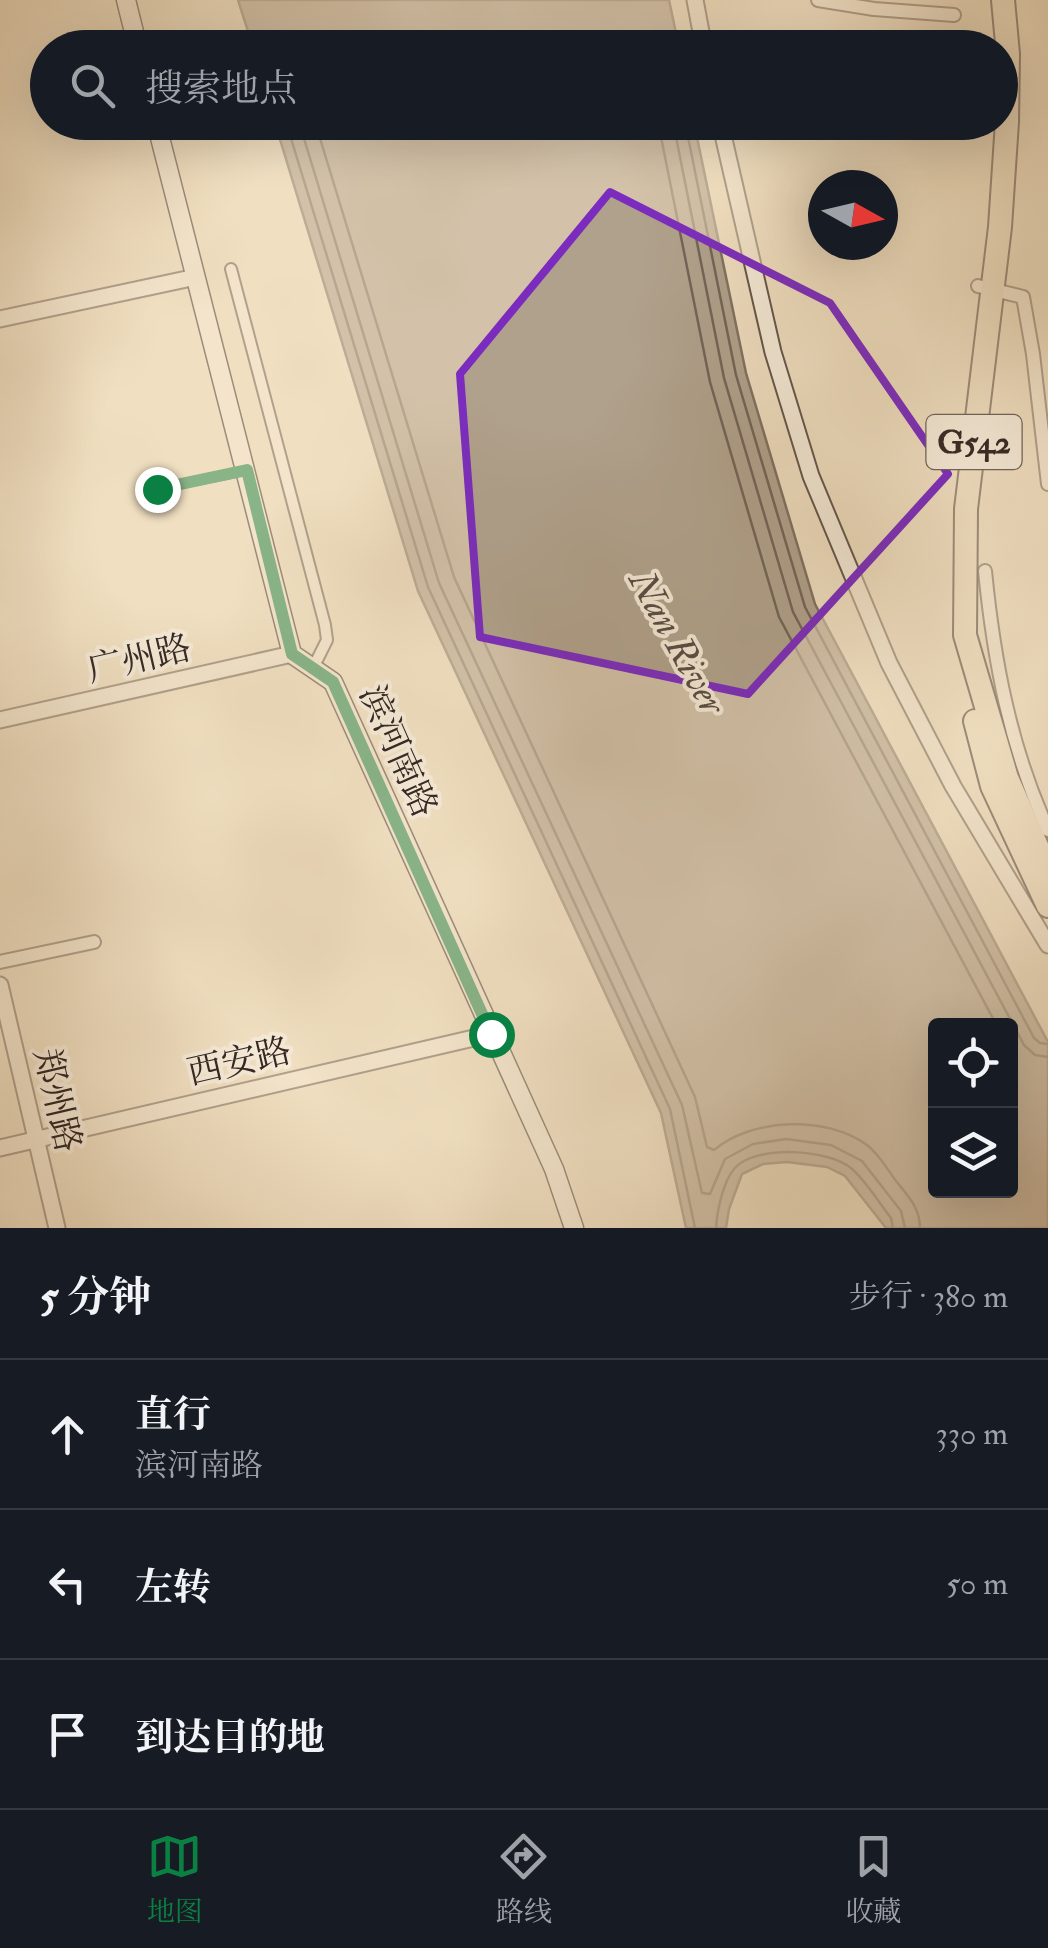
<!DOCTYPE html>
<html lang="zh">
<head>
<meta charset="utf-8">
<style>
  :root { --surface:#171b24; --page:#242831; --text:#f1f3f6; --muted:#9ea1a6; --line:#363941; --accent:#0b8043 }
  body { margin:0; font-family:"IM FELL Double Pica","Noto Serif SC",serif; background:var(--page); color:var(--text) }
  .controls { position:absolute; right:30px; bottom:30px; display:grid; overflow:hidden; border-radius:10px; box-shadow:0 10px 40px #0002 }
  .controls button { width:90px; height:90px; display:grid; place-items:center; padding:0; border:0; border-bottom:2px solid var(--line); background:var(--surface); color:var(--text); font:50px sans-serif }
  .compass { position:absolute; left:808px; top:170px; width:90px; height:90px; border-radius:50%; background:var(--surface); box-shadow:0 10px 40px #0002; rotate:98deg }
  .stop { position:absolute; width:30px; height:30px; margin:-22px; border:8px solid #0b8043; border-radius:50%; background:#fff }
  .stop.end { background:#0b8043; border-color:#fff; box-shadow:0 2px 10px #0008 }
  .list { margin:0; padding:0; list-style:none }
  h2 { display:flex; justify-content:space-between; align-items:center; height:130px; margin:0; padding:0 40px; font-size:42px }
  h2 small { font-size:32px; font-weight:400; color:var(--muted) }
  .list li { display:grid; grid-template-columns:65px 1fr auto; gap:30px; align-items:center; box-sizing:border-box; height:150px; padding:0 40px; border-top:2px solid var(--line) }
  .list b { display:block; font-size:38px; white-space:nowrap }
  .list p { margin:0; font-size:32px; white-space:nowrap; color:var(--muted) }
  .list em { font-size:32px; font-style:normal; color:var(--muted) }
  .icon { flex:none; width:55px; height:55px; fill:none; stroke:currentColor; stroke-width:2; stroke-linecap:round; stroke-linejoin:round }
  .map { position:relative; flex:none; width:1048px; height:1228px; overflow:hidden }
  .search { position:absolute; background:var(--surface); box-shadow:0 10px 40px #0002; left:30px; right:30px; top:30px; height:110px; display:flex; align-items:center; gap:25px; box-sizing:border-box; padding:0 35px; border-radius:55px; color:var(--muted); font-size:38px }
  .sheet { height:580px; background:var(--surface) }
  nav { display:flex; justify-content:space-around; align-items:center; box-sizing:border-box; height:140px; border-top:2px solid var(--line); background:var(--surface); font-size:28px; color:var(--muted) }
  nav a { display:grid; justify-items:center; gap:5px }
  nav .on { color:var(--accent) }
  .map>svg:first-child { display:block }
  .water { fill:#b0a18c; stroke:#7f7162; stroke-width:2.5; fill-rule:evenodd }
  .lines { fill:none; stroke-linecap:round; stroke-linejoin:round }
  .shore { stroke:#726458; stroke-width:2.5 }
  .service-casing { stroke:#64564b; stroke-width:10 }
  .pedestrian-casing { stroke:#64564b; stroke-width:14 }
  .minor-casing { stroke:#64564b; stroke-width:16 }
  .tertiary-casing { stroke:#64564b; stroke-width:19 }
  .secondary-casing { stroke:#352824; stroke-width:21 }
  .trunk-casing { stroke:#352824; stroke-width:26 }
  .service { stroke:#f5ead7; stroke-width:6 }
  .pedestrian { stroke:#f5ead7; stroke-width:10 }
  .minor { stroke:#f5ead7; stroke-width:12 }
  .tertiary { stroke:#f5ead7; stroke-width:15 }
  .secondary { stroke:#f5ead7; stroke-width:18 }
  .trunk { stroke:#f0dfc1; stroke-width:22 }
  .route { stroke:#0b8043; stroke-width:12 }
  .marked { fill:none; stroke:#7b2cbf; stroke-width:8; stroke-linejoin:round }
  .labels { text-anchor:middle; stroke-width:8; stroke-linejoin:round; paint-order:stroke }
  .shield { fill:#f5ead7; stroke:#6f625a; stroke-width:2.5 }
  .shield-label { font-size:32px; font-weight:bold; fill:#352824 }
  .street-label { font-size:35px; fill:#352824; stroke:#f5ead7 }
  .water-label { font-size:38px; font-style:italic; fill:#5a4c43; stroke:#f5ead7 }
</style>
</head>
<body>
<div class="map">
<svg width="1048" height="1228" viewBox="0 0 1048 1228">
  <rect width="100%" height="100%" fill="#f0dfc1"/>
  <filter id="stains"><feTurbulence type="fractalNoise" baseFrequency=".002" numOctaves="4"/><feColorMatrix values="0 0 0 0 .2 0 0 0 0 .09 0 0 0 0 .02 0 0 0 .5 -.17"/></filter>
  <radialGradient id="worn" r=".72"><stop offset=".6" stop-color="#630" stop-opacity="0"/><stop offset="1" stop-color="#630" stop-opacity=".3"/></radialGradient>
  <g class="water">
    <polygon points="238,0 669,0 679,47 253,47"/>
    <path d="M275,123H694L746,373L815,604L1048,1042V1228H886L845,1176L827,1167L787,1162L763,1164L742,1174L729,1209L726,1228H686L661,1113L418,591ZM936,1026H1010V1190H936Z"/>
  </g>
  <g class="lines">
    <g class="shore">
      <polyline points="286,122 428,587 670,1109 695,1228"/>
      <polyline points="299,122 439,583 682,1105 702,1193 710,1194 725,1159 753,1144 786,1139 831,1145 862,1161 901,1211 905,1228"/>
      <path d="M315,122L454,577L695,1097L707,1147L714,1150C752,1118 826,1115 867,1145C879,1154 887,1169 896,1181C908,1196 920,1208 920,1228"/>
      <polyline points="658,122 710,382 779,617 997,1026"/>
      <polyline points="673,122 724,378 793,612 1024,1045 1035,1055 1048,1057"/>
      <polyline points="685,122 736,375 805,607 1034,1038 1040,1043 1048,1044"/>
      <path d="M716,1228C717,1211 723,1182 734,1169C754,1144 830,1149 852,1169C867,1182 879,1203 891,1218L893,1228"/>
    </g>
    <defs>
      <polyline id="service" points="157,489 241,472"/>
      <polyline id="pedestrian" points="231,269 325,625 327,640 313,668"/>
      <g id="minor">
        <polyline points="818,0 874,9 954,15"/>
        <polyline points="978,286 1023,297 1033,354 1048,484"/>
        <path d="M985,571C994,661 1010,747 1048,830"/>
        <polyline points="0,962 94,942"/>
      </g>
      <g id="tertiary">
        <polyline points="695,0 704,48"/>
        <polyline points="720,122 773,352 811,476 889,663 953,786 1048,945"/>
        <polyline points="0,319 196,277"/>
        <polyline points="0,720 292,654"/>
        <polyline points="0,985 57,1228"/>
        <polyline points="0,1148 491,1034"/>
      </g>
      <g id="secondary">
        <polyline points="126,0 138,48"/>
        <polyline points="156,122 292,654 333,682 554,1169 574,1228"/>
      </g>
      <g id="trunk">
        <polyline points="1003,0 1008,54 1007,122 1000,227 966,509 965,635 1007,778 1048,871"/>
        <polyline points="975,721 992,786 1048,906"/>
      </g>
    </defs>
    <use href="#service" class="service-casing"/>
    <use href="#pedestrian" class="pedestrian-casing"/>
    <use href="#minor" class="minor-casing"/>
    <use href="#tertiary" class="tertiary-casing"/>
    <use href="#secondary" class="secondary-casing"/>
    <use href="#trunk" class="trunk-casing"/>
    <use href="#service" class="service"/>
    <use href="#pedestrian" class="pedestrian"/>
    <use href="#minor" class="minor"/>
    <use href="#tertiary" class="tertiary"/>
    <use href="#secondary" class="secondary"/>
    <use href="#trunk" class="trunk"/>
  </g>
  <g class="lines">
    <polyline class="route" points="157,489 247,470 292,654 333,682 491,1034"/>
  </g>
  <path d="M0 0H1048V1228H0ZM610,192L830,303L948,474L748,694L480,637L460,374Z" fill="#f0dfc1" fill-opacity=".55" fill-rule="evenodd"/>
  <path class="marked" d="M610,192L830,303L948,474L748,694L480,637L460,374Z"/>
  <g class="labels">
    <rect class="shield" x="926.5" y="415" width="95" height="54" rx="8"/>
    <g class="shield-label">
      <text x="974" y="453">G542</text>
    </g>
    <g class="street-label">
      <text transform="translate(139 658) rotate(-13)" y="12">广州路</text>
      <text transform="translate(399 751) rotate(66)" y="12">滨河南路</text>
      <text transform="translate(239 1061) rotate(-13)" y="12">西安路</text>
      <text transform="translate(58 1100) rotate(77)" y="12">郑州路</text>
    </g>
    <g class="water-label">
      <text transform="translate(678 642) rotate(61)" y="13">Nan River</text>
    </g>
  </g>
  <rect width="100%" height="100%" filter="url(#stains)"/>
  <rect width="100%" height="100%" fill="url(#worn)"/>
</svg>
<div class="controls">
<button><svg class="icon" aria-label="locate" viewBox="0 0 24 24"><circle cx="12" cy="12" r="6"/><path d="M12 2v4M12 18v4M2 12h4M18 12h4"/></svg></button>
<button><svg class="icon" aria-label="layers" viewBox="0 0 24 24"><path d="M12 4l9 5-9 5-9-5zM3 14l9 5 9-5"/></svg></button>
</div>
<svg class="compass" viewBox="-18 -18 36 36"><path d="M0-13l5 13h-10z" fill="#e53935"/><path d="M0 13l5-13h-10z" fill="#9ea1a6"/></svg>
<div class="stop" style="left:491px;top:1034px"></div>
<div class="stop end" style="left:157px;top:489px"></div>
<div class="search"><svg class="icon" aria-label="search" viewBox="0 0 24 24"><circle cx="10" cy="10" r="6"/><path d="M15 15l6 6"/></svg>搜索地点</div>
</div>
<section class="sheet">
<h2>5 分钟<small>步行 · 380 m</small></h2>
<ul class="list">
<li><svg class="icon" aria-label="ahead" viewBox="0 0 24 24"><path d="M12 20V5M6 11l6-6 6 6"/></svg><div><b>直行</b><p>滨河南路</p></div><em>330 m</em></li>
<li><svg class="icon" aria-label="left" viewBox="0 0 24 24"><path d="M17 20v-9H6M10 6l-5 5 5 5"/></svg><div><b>左转</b></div><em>50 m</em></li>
<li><svg class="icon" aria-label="arrive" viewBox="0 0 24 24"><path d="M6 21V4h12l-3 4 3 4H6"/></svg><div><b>到达目的地</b></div></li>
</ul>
</section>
<nav>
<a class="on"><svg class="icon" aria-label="map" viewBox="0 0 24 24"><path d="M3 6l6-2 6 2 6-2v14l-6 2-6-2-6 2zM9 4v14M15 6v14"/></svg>地图</a>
<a><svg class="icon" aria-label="directions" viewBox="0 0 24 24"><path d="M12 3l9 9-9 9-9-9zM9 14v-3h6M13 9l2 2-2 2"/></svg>路线</a>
<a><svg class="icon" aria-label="saved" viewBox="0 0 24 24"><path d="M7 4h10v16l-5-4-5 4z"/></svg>收藏</a>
</nav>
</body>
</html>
